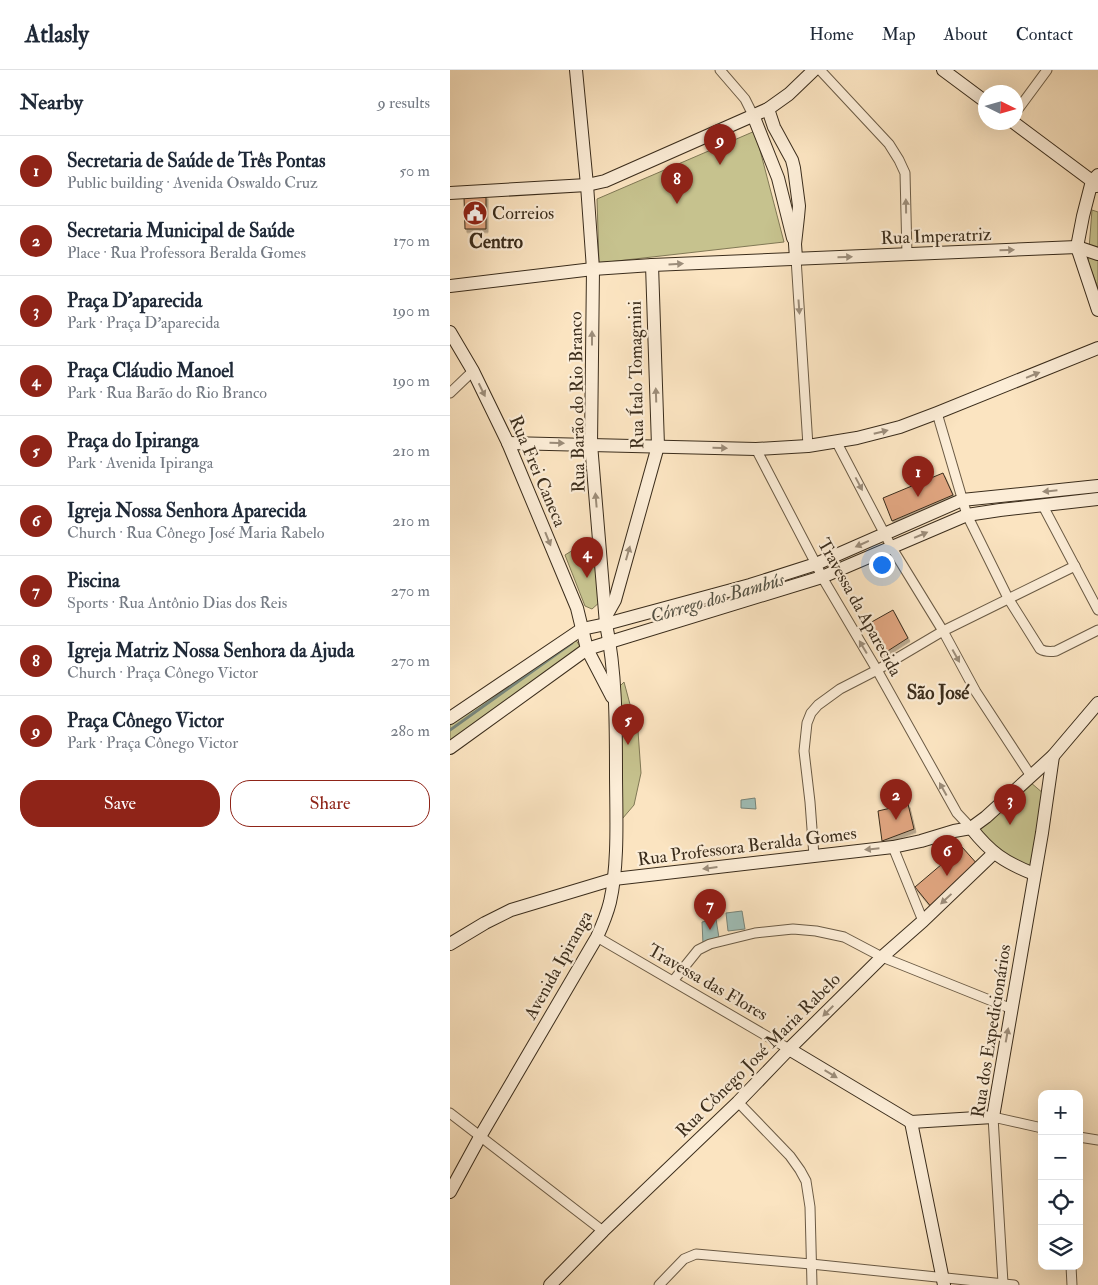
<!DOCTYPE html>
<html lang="en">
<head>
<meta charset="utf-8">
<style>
  :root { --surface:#fff; --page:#f6f6f7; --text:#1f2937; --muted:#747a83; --line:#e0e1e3; --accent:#8f2418 }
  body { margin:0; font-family:"IM FELL Double Pica",serif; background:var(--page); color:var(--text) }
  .controls { position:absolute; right:15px; bottom:15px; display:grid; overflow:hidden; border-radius:10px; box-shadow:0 5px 20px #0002 }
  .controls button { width:45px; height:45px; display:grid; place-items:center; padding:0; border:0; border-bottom:1px solid var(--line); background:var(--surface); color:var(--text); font:25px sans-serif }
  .compass { position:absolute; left:528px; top:15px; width:45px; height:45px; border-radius:50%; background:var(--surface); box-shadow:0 5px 20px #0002; rotate:95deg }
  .you { position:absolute; left:431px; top:494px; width:18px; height:18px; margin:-12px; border:4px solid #fff; border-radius:50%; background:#1a73e8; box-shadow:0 0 0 8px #1a73e833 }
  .badge { display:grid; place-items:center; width:32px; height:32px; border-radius:50%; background:var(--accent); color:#fff; font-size:16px; font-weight:700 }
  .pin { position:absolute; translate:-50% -41px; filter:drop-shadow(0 1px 2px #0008) }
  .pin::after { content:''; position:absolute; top:26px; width:18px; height:15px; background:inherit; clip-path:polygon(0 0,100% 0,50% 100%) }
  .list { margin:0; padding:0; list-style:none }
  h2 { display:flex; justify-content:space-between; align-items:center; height:65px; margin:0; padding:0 20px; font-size:21px }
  h2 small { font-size:16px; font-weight:400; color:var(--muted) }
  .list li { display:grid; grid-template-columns:32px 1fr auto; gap:15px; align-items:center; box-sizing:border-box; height:70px; padding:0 20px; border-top:1px solid var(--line) }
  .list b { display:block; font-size:19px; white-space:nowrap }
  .list p { margin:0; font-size:16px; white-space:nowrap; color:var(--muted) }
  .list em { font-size:16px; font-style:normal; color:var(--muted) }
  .actions { display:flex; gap:10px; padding:15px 20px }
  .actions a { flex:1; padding:11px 0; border:1px solid var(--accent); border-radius:20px; text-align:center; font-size:18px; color:var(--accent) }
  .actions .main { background:var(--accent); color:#fff }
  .icon { flex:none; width:28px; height:28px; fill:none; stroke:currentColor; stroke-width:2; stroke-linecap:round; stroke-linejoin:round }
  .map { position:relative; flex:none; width:648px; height:1215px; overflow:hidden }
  header { display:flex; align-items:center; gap:30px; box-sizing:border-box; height:70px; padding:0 25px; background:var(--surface); border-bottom:1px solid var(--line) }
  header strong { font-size:24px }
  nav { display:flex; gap:28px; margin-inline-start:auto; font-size:18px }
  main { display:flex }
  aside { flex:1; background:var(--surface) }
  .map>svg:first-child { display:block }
  .green { fill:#c6c28e; stroke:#807855 }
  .water { fill:#9fbeb7; stroke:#778479 }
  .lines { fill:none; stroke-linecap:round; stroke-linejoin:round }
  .stream { stroke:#778479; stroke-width:3 }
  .building { fill:#e0a580; stroke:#3b2d1c; filter:url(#shadow) }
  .street-casing { stroke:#6b5b45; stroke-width:11 }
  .secondary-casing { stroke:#3b2d1c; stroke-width:14 }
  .street { stroke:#fcedd7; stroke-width:9 }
  .secondary { stroke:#fcedd7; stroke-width:12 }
  .oneway { fill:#9c8d7a }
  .labels { text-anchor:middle; stroke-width:4.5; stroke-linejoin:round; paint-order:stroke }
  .poi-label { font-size:18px; fill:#3b2d1c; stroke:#fcedd7; text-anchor:start }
  .street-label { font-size:18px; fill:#3b2d1c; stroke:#fcedd7 }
  .neighbourhood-label { font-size:19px; font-weight:bold; fill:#3b2d1c; stroke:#fcedd7 }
  .water-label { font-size:19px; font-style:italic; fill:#545143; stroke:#fcedd7 }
</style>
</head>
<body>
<header>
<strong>Atlasly</strong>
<nav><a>Home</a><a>Map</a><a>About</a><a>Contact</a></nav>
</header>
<main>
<aside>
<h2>Nearby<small>9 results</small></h2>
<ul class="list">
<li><span class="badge">1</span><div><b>Secretaria de Saúde de Três Pontas</b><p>Public building · Avenida Oswaldo Cruz</p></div><em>50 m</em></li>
<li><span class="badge">2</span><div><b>Secretaria Municipal de Saúde</b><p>Place · Rua Professora Beralda Gomes</p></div><em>170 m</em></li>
<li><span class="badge">3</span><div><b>Praça D'aparecida</b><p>Park · Praça D'aparecida</p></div><em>190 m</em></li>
<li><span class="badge">4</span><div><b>Praça Cláudio Manoel</b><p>Park · Rua Barão do Rio Branco</p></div><em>190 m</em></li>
<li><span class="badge">5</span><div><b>Praça do Ipiranga</b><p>Park · Avenida Ipiranga</p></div><em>210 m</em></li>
<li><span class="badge">6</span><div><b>Igreja Nossa Senhora Aparecida</b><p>Church · Rua Cônego José Maria Rabelo</p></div><em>210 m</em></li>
<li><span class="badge">7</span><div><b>Piscina</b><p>Sports · Rua Antônio Dias dos Reis</p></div><em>270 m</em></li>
<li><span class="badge">8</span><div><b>Igreja Matriz Nossa Senhora da Ajuda</b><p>Church · Praça Cônego Victor</p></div><em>270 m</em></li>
<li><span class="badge">9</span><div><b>Praça Cônego Victor</b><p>Park · Praça Cônego Victor</p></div><em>280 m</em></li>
</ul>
<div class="actions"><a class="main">Save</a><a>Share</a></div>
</aside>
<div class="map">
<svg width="648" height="1215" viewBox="0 0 648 1215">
  <defs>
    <filter id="shadow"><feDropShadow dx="2" dy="3.5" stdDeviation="0" flood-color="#0004"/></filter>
  </defs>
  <rect width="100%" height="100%" fill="#fbe4c1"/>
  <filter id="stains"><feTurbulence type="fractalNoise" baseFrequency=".004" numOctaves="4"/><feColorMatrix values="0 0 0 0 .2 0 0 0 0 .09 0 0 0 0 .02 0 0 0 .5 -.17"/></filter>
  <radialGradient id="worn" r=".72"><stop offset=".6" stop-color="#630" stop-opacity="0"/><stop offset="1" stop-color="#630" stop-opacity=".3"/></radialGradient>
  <g class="green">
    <polygon points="305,61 334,172 149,193 147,129"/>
    <polygon points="642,140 648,142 648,218 638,192"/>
    <polygon points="146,466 151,531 142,539 135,536 115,485"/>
    <polygon points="124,567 131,578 0,671 0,655"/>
    <polygon points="174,612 181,638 187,647 191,703 184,735 167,755 169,628 170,616"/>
    <polygon points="580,712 594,724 581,798 566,793 526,759"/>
  </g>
  <g class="water">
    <polygon points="305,728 306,739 291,738 291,730"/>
    <polygon points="292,841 295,859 278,861 276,843"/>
    <polygon points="266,849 269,868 253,874 252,852"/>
  </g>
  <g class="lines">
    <polyline class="stream" points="0,660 122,573"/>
  </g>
  <g class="building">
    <polygon points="36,125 36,159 15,159 14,127"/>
    <polygon points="493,403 503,425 442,451 433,428"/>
    <polygon points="443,540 458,568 433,584 418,554"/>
    <polygon points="458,734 464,759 432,771 428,741"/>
    <polygon points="512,777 529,796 482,838 465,817"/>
  </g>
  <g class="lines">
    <defs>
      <g id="street">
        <polyline points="270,0 295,29 303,45"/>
        <polyline points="370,0 439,74 449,90 455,103 457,185"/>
        <polyline points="566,42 597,0"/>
        <polyline points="346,188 358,376"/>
        <polyline points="0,323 23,301"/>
        <path d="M487,343L517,445L558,528L590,579C595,582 600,582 606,581L648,560"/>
        <polyline points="386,371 442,478 493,561 526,622 581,706"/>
        <polyline points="306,379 366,494 372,507 427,600 507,743 521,758"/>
        <polyline points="593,436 648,540"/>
        <polyline points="443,777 473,851"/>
        <polyline points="364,786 360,732 354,681 357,653 361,643 368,635 390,619 427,600 493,561 625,496"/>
        <polyline points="147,867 339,979"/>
        <polyline points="223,911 248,880 260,874 305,863 343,859 366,861 394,867 432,887 562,939"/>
        <polyline points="288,1032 340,1086 350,1100 356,1111 360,1137 362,1215"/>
        <polyline points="0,1043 153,1161"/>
        <polyline points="629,1067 648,1070"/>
        <polyline points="621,1196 622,1215"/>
        <polyline points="553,1213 543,1047 592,1058"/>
        <polyline points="209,1215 234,1189 246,1184 361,1194 564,1215"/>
      </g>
      <g id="secondary">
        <polyline points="493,0 536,32"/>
        <polyline points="318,39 324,57 342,90 344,98 349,136 348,147 345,174 346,188"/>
        <polyline points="303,45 328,108 343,168"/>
        <polyline points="563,52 642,111 646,116"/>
        <polyline points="648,105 642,111 633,146 627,177 648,240"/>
        <polyline points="0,123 137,115 155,111 318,39 339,24 364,0"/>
        <polyline points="0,216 143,199 202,195 627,177 648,184"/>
        <polyline points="0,262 23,301 58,373 127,538 137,579 162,627"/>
        <polyline points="58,373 306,379 358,376 407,368 450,357 487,343 648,278"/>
        <polyline points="156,546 165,530 208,376 202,195"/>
        <polyline points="0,648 132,559 156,554 300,515 366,494 512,430 648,416"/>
        <polyline points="0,678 137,579 372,507 517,445 550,440 648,429"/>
        <path d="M521,758C541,783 554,792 584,804"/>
        <polyline points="0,874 35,853 61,840 164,809 443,777 471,771 504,761 521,758 536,747 603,686 648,633"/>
        <polyline points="339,979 461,1052 543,1047 592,763 603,686"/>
        <polyline points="461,1052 494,1215"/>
        <path d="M0,1122L31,1065L147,867C152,856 157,844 160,832C169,792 166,743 166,702C166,653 166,602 156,554L141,374L143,199L137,115L126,0"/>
        <polyline points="100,1215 153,1161 288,1032 339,979 432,887 473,851 544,783"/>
      </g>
    </defs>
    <use href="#street" class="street-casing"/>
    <use href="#secondary" class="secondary-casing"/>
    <use href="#street" class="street"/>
    <use href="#secondary" class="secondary"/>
  </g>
  <defs><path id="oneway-solid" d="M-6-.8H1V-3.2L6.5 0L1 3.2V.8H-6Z" transform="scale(1.25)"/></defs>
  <g class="oneway">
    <use href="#oneway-solid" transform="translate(456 136) rotate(-91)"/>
    <use href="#oneway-solid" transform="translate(557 180) rotate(-2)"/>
    <use href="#oneway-solid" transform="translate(395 187) rotate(-2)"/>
    <use href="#oneway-solid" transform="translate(226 194) rotate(-3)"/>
    <use href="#oneway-solid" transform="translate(349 237) rotate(86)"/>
    <use href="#oneway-solid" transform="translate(142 268) rotate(-90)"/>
    <use href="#oneway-solid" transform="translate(583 305) rotate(-22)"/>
    <use href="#oneway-solid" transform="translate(32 320) rotate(64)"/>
    <use href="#oneway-solid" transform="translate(206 325) rotate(-92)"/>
    <use href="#oneway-solid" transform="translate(431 362) rotate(-14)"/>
    <use href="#oneway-solid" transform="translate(107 373) rotate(1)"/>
    <use href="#oneway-solid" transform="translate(270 378) rotate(1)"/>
    <use href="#oneway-solid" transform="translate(409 414) rotate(62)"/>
    <use href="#oneway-solid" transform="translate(600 421) rotate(174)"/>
    <use href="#oneway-solid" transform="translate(146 430) rotate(-95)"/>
    <use href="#oneway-solid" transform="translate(471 465) rotate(-23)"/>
    <use href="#oneway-solid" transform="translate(98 469) rotate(68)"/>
    <use href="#oneway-solid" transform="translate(412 474) rotate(156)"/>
    <use href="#oneway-solid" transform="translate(178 483) rotate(-74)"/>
    <use href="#oneway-solid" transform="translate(413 577) rotate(-121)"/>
    <use href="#oneway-solid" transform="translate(506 586) rotate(61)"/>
    <use href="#oneway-solid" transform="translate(493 719) rotate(-119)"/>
    <use href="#oneway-solid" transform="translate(422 779) rotate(174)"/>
    <use href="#oneway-solid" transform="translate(260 798) rotate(173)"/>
    <use href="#oneway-solid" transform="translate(496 829) rotate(137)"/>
    <use href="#oneway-solid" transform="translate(378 941) rotate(135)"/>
    <use href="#oneway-solid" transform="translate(557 965) rotate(-80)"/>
    <use href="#oneway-solid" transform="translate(381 1004) rotate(31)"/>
  </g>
  <defs>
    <symbol id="civic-disc" viewBox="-11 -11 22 22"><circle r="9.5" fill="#8f2418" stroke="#fcedd7"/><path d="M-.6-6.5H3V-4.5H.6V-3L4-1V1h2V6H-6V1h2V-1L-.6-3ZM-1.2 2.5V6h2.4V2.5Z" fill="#fff"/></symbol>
  </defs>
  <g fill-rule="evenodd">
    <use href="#civic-disc" x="11" y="129" width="28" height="28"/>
  </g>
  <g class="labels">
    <g class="poi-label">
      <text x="42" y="149">Correios</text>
    </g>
    <g class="street-label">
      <text transform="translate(486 166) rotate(-2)" y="6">Rua Imperatriz</text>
      <text transform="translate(186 305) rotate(-91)" y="6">Rua Ítalo Tomagnini</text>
      <text transform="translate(127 332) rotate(-91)" y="6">Rua Barão do Rio Branco</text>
      <text transform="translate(88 401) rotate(67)" y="6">Rua Frei Caneca</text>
      <text transform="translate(410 537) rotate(61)" y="6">Travessa da Aparecida</text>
      <text transform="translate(297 776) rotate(-7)" y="6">Rua Professora Beralda Gomes</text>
      <text transform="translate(108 895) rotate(-61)" y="6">Avenida Ipiranga</text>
      <text transform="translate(258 912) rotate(30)" y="6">Travessa das Flores</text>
      <text transform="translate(541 961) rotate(-81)" y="6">Rua dos Expedicionários</text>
      <text transform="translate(308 985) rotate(-45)" y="6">Rua Cônego José Maria Rabelo</text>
    </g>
    <g class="neighbourhood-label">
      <text x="46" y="178">Centro</text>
      <text x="488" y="629">São José</text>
    </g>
    <g class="water-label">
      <text transform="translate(267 527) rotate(-16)" y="7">Córrego dos Bambús</text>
    </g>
  </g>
  <rect width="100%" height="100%" filter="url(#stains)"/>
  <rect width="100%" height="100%" fill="url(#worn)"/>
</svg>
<div class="controls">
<button>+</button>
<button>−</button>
<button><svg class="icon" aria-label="locate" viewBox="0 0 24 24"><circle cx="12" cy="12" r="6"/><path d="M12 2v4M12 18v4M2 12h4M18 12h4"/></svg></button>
<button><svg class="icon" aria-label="layers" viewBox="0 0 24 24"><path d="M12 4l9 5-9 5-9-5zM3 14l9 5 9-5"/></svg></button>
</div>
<svg class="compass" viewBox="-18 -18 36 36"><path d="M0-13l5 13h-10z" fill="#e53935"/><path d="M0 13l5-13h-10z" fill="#747a83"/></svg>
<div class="you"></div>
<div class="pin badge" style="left:468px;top:427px">1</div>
<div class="pin badge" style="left:446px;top:750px">2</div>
<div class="pin badge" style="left:560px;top:755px">3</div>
<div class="pin badge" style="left:137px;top:508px">4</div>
<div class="pin badge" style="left:178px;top:675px">5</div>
<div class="pin badge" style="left:497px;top:806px">6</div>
<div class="pin badge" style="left:260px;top:860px">7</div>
<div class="pin badge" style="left:227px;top:134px">8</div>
<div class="pin badge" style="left:270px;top:95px">9</div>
</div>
</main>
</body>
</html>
